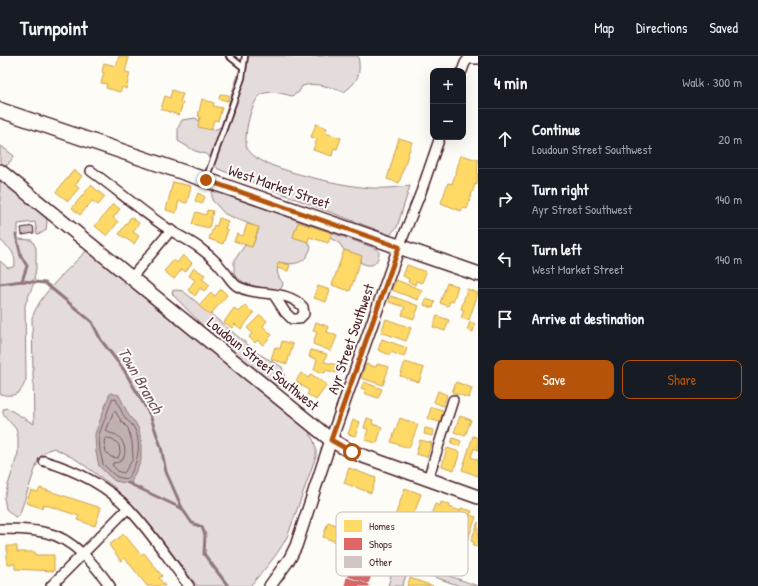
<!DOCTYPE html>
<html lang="en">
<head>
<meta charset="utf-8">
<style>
  :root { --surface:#171b24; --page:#242831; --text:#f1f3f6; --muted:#9ea1a6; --line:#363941; --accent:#b45309 }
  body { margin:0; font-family:"Patrick Hand",sans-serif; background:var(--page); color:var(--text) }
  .controls { position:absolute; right:12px; top:12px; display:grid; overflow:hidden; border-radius:8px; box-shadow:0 4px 16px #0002 }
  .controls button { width:36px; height:36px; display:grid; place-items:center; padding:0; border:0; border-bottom:1px solid var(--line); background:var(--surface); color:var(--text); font:20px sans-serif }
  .stop { position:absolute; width:12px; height:12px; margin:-9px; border:3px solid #b45309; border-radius:50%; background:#fff }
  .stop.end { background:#b45309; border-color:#fff; box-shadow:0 1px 4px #0008 }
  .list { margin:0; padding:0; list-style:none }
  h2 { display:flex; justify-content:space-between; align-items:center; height:52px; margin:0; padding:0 16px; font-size:17px }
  h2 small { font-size:13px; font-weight:400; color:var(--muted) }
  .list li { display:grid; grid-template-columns:26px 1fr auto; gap:12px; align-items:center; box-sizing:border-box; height:60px; padding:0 16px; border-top:1px solid var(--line) }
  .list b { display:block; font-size:15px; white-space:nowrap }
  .list p { margin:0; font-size:13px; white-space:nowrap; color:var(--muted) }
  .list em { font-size:13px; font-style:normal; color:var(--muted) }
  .actions { display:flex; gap:8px; padding:12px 16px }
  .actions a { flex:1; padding:9px 0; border:1px solid var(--accent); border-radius:8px; text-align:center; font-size:14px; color:var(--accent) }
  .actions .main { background:var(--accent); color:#fff }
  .icon { flex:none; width:22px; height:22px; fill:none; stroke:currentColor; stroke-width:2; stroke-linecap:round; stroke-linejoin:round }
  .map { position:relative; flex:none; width:478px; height:530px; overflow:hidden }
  header { display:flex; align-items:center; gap:24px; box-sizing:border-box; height:56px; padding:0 20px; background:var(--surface); border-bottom:1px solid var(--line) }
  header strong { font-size:19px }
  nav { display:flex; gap:22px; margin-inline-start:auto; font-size:14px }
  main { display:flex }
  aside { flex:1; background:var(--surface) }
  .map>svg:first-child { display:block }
  .green { fill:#e3dcda; stroke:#967e82 }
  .water { fill:#c0b1b1; stroke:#91777b }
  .homes { fill:#ffd966; stroke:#c9a154 }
  .shops { fill:#e06666; stroke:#b35154 }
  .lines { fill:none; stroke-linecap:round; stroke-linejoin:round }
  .shore { stroke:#795961; stroke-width:1 }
  .stream { stroke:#91777b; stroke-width:3 }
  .building { fill:#d0c5c4; stroke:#4a1f2b }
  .service-casing { stroke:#4a1f2b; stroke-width:8 }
  .minor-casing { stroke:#4a1f2b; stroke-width:12 }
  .tertiary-casing { stroke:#4a1f2b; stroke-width:14 }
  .secondary-casing { stroke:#4a1f2b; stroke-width:16 }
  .primary-casing { stroke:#4a1f2b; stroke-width:17 }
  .service { stroke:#fdfcf7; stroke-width:4.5 }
  .minor { stroke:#fdfcf7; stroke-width:9 }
  .tertiary { stroke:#fdfcf7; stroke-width:11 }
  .secondary { stroke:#fdfcf7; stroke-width:13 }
  .primary { stroke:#fdfcf7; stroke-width:14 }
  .route { stroke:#b45309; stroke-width:5 }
  .labels { text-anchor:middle; stroke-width:4; stroke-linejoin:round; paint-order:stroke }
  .street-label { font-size:15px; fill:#4a1f2b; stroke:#fdfcf7 }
  .water-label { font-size:16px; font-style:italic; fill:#73525a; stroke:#fdfcf7 }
  .key { fill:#fdfcf7; stroke:#c7baba; stroke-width:1 }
  .key-label { font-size:11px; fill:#4a1f2b }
</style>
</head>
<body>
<header>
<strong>Turnpoint</strong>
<nav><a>Map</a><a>Directions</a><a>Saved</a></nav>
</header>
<main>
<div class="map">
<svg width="478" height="530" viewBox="0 0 478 530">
  <rect width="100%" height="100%" fill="#fdfcf7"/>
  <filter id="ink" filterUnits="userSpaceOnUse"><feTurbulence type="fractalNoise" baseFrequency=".025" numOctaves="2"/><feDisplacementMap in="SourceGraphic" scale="8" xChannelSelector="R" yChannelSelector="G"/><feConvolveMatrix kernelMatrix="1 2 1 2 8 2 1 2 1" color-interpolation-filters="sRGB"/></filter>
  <g filter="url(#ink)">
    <g class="green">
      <path d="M244,0H358C361,17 359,25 344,36C330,31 316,26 302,30L299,36L292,40C284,38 271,34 262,38C251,44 243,81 247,92C248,94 251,97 253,99C268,114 351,132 373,132C386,133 398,131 410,130L397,171L390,179L218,113L206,98L195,95L178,85V72L182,64L196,62L205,71L214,74L221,71Z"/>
      <polygon points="0,89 14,100 6,111 0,106"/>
      <path d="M0,123L46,161L47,165L46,174L42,177L37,178L35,166L18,168V183L32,184L36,192V213L33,229L25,249L26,323C22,337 15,342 0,338V205L8,212L13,211L15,208C15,195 9,192 0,184Z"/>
      <path d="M215,135L372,191L379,195C379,208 371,213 360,206L362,200L344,194L339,187L330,182L331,177L298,167L293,181L308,186L311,191C306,208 294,210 279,206C276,215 277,220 283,227L282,231L279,234C262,235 246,230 234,219V205L245,189L252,191L259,172L225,158L212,144V136Z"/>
      <path d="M87,194L124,224L130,227L306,371C312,381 317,388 316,400L288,479C278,499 264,514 250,530H197L152,471L114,431L77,404L54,392L48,394L39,402L19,460L15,461L6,453L4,442L18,397V381L16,373L3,358V353L7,352L34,368L32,262C40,237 69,213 87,194Z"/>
      <polygon points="176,234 183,235 259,298 282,311 286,326 283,330 275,329 263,321 210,277 173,239 172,235"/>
      <path d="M400,501L404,504L478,530H460L409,512L402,530H388C391,521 392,507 400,501Z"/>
    </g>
    <polygon class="water" points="110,337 119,339 129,360 135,366 139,374 141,385 141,405 133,421 131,428 115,425 109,420 99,410 96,396 95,378"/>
    <g class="homes">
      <polygon points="119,0 129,2 125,16 130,17 126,33 122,31 120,36 106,32 107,28 101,27 104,17 102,16 104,7 116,10"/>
      <polygon points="172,34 183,38 180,46 183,47 179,59 161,53 165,40 170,42"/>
      <polygon points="220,38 229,39 228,45 219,43"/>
      <polygon points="202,43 214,47 213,50 222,52 218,65 214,64 211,74 198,71 200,60 198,60"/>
      <polygon points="316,68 327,72 325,77 341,82 337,93 334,92 332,100 313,94 317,83 311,81"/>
      <polygon points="399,82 412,86 399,127 387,123"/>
      <polygon points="461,99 478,104 477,129 475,128 467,153 463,151 461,155 441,147 448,127 452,128"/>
      <polygon points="74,114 82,120 75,129 79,132 68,145 56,136"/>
      <polygon points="173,126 191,130 187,147 179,145 176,157 166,154"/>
      <polygon points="91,129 105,141 98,149 92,145 80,159 72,152"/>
      <polygon points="198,137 205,141 202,148 195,145"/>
      <polygon points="113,148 120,153 113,162 118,166 107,180 95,170"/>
      <polygon points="207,154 213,155 209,172 192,168 196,156 206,159"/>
      <polygon points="131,161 139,167 133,176 139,180 134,188 119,178"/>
      <polygon points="219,162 228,165 225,173 228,174 223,188 209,183 214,169 217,170"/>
      <polygon points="298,166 332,177 328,187 309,181 308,186 293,181"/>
      <polygon points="247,168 259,171 252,191 234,185 237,178 243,180"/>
      <polygon points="344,194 362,200 350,235 332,229"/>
      <polygon points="183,199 192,207 185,216 182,213 174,223 164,215 174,204 177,207"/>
      <polygon points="279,206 290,209 288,215 277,212"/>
      <polygon points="407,209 426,216 422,227 416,225 415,229 408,226 409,223 403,220"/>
      <polygon points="194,212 205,219 202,223 210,229 204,235 200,232 195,240 188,234 195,224 189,220"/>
      <polygon points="396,224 422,234 418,244 392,234"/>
      <polygon points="447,227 458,230 453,246 450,245 448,250 440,247"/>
      <polygon points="318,230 330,234 326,246 314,242"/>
      <polygon points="221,233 227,239 210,259 199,250 211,237 215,240"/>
      <polygon points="467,233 478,237 469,264 461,262 464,254 461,253"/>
      <polygon points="391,240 419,250 414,263 402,259 405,251 389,246"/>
      <polygon points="426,243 435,246 433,252 424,249"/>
      <polygon points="245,250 254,257 241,273 235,268 232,272 224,266 234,252 239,256"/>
      <polygon points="260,259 267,265 263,270 272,279 263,289 257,284 255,287 249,281 252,277 247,272"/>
      <polygon points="437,260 449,264 445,275 433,271"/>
      <polygon points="386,263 411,272 406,285 381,276"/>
      <polygon points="316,266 329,271 327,276 337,280 331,295 313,288 317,276 313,275"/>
      <polygon points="470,266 475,268 473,276 467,274"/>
      <polygon points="382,283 407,292 404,301 391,296 390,299 378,294"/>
      <polygon points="282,285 293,288 287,308 271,303 275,291 280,293"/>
      <polygon points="311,294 327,298 324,306 338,309 336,317 326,314 325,317 314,314 317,303 309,301"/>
      <polygon points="405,306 424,312 419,326 400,320"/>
      <polygon points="366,308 376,311 377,308 389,311 383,329 361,322"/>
      <polygon points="301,317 308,322 311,318 327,329 316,344 307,338 309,335 296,325"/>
      <polygon points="364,326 382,333 378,342 364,337 366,334 361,332"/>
      <polygon points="456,326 472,332 469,342 452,336"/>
      <polygon points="438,335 447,339 443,350 434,346"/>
      <polygon points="431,351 443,354 440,366 428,363"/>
      <polygon points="460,360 471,364 465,380 454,376"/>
      <polygon points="367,362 373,364 372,368 382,371 377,387 365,384 368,373 364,372"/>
      <polygon points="400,362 418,369 409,392 391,386"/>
      <polygon points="353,364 360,366 355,380 348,378"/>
      <polygon points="425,372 434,374 433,380 424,378"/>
      <polygon points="473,380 478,382 478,394 474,392 471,401 478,404 478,420 462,414"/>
      <polygon points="453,382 461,385 459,390 451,387"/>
      <polygon points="420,384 432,387 427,401 416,398"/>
      <polygon points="447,392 460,396 454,414 442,410"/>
      <polygon points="349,412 376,422 371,437 344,427"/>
      <polygon points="40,432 101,452 95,470 77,464 79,460 43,448 42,452 26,447 31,434 38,436"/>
      <polygon points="405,432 421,438 411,466 395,460"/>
      <polygon points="441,446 450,449 449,451 460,455 461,452 472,455 470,459 476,461 468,483 465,482 464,485 450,481 451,478 445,476 444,479 430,474 431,471 428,470 435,448 440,450"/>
      <polygon points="328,466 355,476 349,491 323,481"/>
      <polygon points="478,466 478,491 473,490 474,486 471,485"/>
      <polygon points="124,478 141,499 144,497 162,520 159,522 165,530 147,530 125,502 121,505 109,489"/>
      <polygon points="7,490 17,490 17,496 35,496 35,499 54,499 54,515 15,513 15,508 7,508"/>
      <polygon points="410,522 433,530 407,530"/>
    </g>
    <g class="shops">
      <polygon points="355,499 376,506 368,527 348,520"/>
      <polygon points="347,522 369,529 369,530 345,530"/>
    </g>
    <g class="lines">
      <g class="shore">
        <path d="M113,342L116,343C119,350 122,358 126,363C128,366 131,367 133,370C143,386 138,409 127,423L117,421L112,417L103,408L100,395L99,379Z"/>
        <path d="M115,355L122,366L128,372L132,386L133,403L124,417L119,416L112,409L113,407C129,407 127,388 118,380C114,377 110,378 106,375L113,357Z"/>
        <polygon points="108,382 113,383 119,389 120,397 118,402 111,401 106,396 104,386 105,383"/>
      </g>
      <g class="stream">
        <polyline points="16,179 21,200 27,210 22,225"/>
        <polyline points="0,228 22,225 45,227 92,266 101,284 124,314 150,359 161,391 166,416 183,454 192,467 202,471 205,479 204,498 228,530"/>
        <polyline points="128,427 183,453"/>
      </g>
    </g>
    <polygon class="building" points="33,170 34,177 22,179 21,172"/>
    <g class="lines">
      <defs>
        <g id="service">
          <polyline points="229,0 243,11"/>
          <polyline points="206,123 242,22 245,0"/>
        </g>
        <g id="minor">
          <polyline points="462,15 465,7 468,3 478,3"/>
          <path d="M91,115C116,133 139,153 164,170C176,179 190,184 201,193C209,199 217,206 223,214C228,219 231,226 237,230C257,242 286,232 303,251L304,258L299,263H292L285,256L274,239"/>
          <polyline points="399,191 421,136 440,81"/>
          <polyline points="132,221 171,174"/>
          <path d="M44,405C75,414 106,429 129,453C151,476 169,504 189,530"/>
          <polyline points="428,423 453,344"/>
          <path d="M0,473C15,473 32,473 47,477C72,482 96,510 110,530"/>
          <polyline points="51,530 128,452"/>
        </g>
        <polyline id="tertiary" points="270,530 290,502 296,490 331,384 399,191"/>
        <polyline id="secondary" points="0,115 331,384 352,396 478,441"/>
        <polyline id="primary" points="0,54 215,127 478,218"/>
      </defs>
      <use href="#service" class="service-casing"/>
      <use href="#minor" class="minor-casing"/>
      <use href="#tertiary" class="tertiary-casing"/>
      <use href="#secondary" class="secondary-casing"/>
      <use href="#primary" class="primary-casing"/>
      <use href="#service" class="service"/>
      <use href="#minor" class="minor"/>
      <use href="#tertiary" class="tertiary"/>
      <use href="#secondary" class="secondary"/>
      <use href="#primary" class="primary"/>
    </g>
  </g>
  <g class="lines" filter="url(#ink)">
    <polyline class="route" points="206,124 399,191 331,384 352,396"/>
  </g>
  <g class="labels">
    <g class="street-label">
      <text transform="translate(279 131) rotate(19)" y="5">West Market Street</text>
      <text transform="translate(351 283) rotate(-71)" y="5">Ayr Street Southwest</text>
      <text transform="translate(263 308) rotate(39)" y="5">Loudoun Street Southwest</text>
    </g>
    <g class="water-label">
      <text transform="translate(141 324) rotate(60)" y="6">Town Branch</text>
    </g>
  </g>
  <rect x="336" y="456" width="132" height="64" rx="6" class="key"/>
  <rect x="344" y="464" width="18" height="12" fill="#ffd966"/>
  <rect x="344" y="482" width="18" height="12" fill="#e06666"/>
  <rect x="344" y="500" width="18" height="12" fill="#d0c5c4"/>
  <g class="key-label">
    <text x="369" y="474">Homes</text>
    <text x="369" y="492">Shops</text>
    <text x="369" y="510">Other</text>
  </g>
</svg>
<div class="controls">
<button>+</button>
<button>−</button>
</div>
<div class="stop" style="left:352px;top:396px"></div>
<div class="stop end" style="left:206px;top:124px"></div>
</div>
<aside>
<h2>4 min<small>Walk · 300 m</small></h2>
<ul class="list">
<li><svg class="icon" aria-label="ahead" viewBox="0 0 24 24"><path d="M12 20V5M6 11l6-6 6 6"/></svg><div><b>Continue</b><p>Loudoun Street Southwest</p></div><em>20 m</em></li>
<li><svg class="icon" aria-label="right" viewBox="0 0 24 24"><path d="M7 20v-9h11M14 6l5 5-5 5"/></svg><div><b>Turn right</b><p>Ayr Street Southwest</p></div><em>140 m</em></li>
<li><svg class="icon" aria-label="left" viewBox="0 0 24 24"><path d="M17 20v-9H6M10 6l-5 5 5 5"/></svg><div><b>Turn left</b><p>West Market Street</p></div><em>140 m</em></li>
<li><svg class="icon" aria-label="arrive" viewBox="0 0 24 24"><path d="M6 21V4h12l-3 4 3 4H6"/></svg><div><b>Arrive at destination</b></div></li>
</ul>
<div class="actions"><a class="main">Save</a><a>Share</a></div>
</aside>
</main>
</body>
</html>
